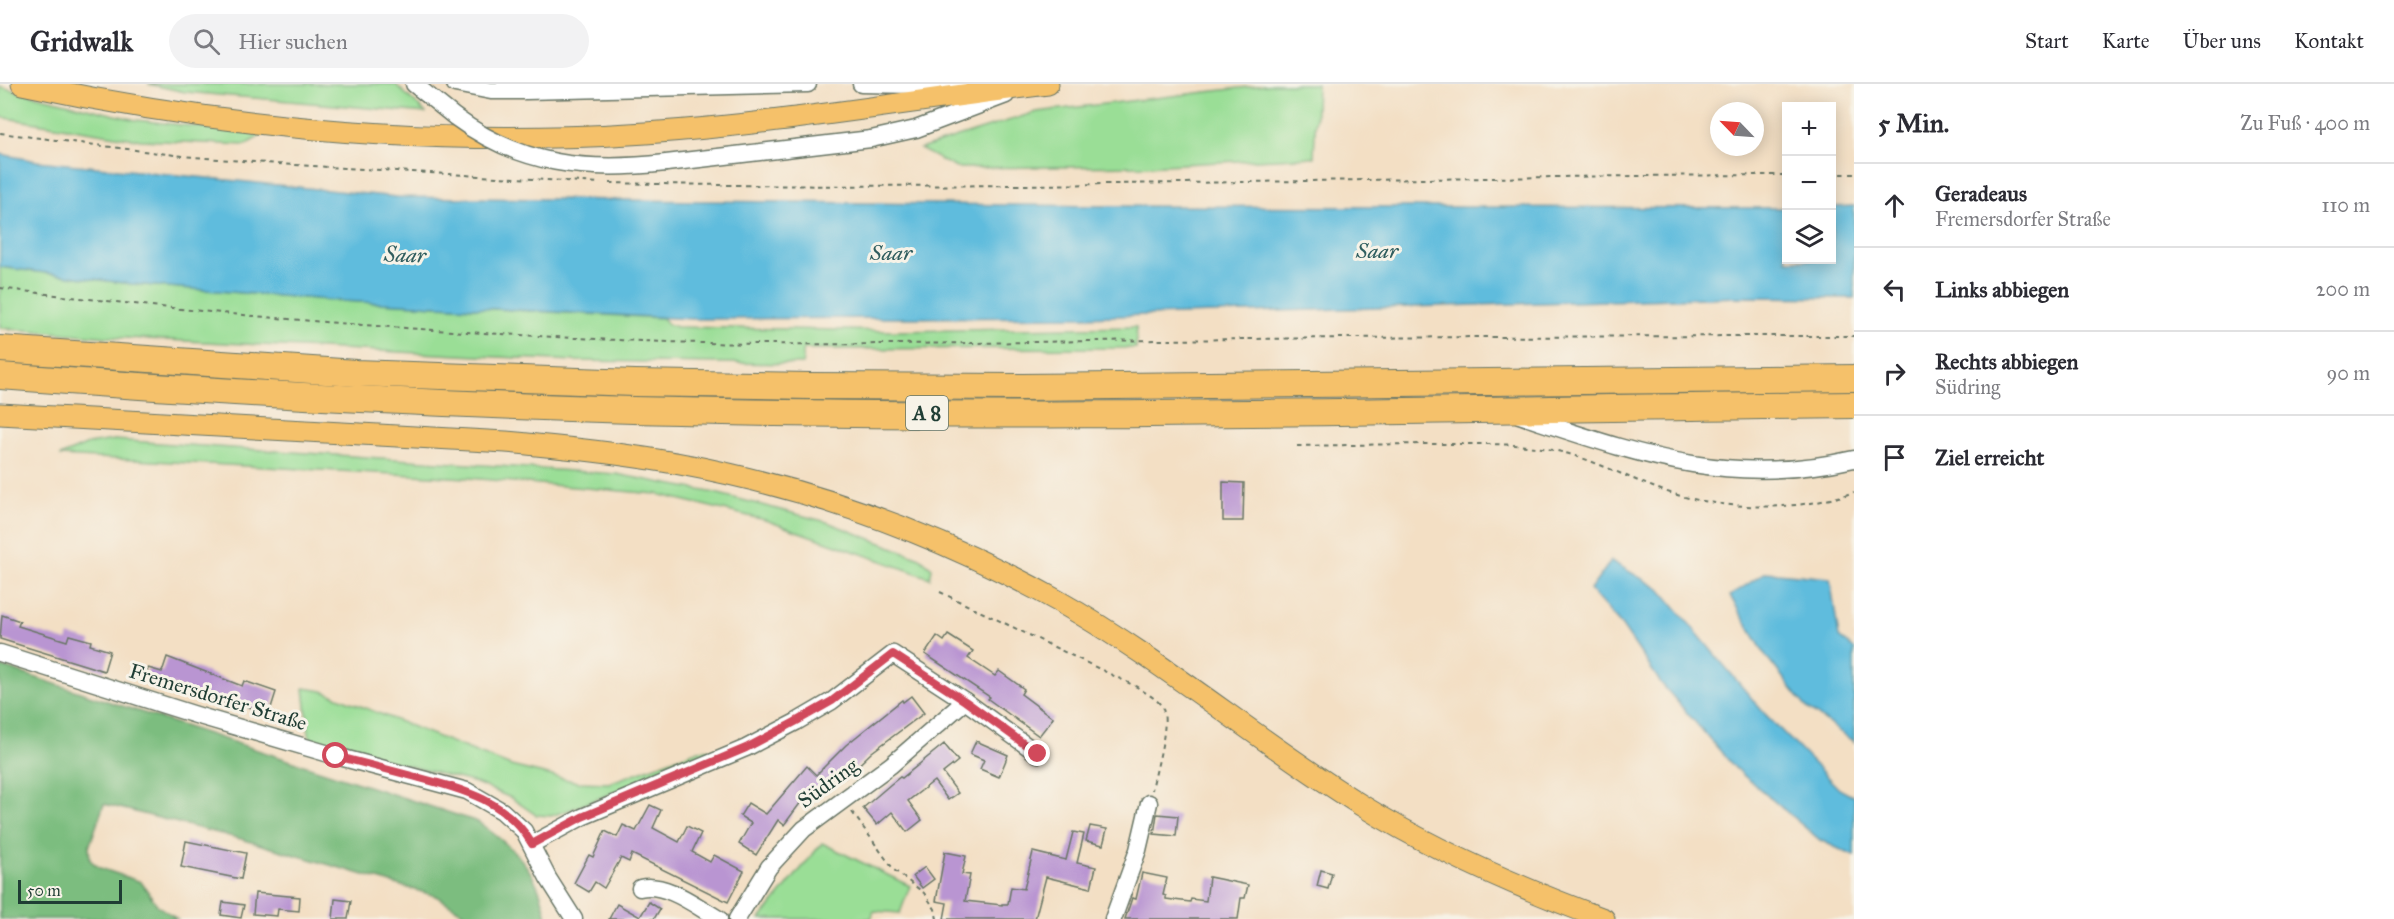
<!DOCTYPE html>
<html lang="de">
<head>
<meta charset="utf-8">
<style>
  :root { --surface:#fff; --page:#f2f2f3; --text:#2b2b33; --muted:#7c7c81; --line:#e1e1e2 }
  body { margin:0; font-family:"IM FELL Great Primer",serif; background:var(--page); color:var(--text) }
  .controls { position:absolute; right:18px; top:18px; display:grid; overflow:hidden; border-radius:0px; box-shadow:0 3px 15px #0003 }
  .controls button { width:54px; height:54px; display:grid; place-items:center; padding:0; border:0; border-bottom:2px solid var(--line); background:var(--surface); color:var(--text); font:30px sans-serif }
  .compass { position:absolute; left:1710px; top:18px; width:54px; height:54px; border-radius:50%; background:var(--surface); box-shadow:0 3px 15px #0003; rotate:295deg }
  .scale { position:absolute; left:18px; bottom:15px; width:104px; box-sizing:border-box; padding-left:6px; border:3px solid #1f3d34; border-top:0; font-size:16px; line-height:21px; white-space:nowrap; color:#1f3d34; -webkit-text-stroke:4px #f7f3e8; paint-order:stroke }
  .stop { position:absolute; width:18px; height:18px; margin:-14px; border:4px solid #d1495b; border-radius:50%; background:#fff }
  .stop.end { background:#d1495b; border-color:#fff; box-shadow:0 2px 6px #0008 }
  .list { margin:0; padding:0; list-style:none }
  h2 { display:flex; justify-content:space-between; align-items:center; height:78px; margin:0; padding:0 24px; font-size:26px }
  h2 small { font-size:20px; font-weight:400; color:var(--muted) }
  .list li { display:grid; grid-template-columns:39px 1fr auto; gap:18px; align-items:center; box-sizing:border-box; height:84px; padding:0 24px; border-top:2px solid var(--line) }
  .list b { display:block; font-size:22px; white-space:nowrap }
  .list p { margin:0; font-size:20px; white-space:nowrap; color:var(--muted) }
  .list em { font-size:20px; font-style:normal; color:var(--muted) }
  .icon { flex:none; width:33px; height:33px; fill:none; stroke:currentColor; stroke-width:2; stroke-linecap:round; stroke-linejoin:round }
  .map { position:relative; flex:none; width:1854px; height:835px; overflow:hidden }
  header { display:flex; align-items:center; gap:36px; box-sizing:border-box; height:84px; padding:0 30px; background:var(--surface); border-bottom:2px solid var(--line) }
  header strong { font-size:28px }
  nav { display:flex; gap:33px; margin-inline-start:auto; font-size:21px }
  .search { width:420px; height:54px; background:var(--page); display:flex; align-items:center; gap:15px; box-sizing:border-box; padding:0 21px; border-radius:33px; color:var(--muted); font-size:22px }
  main { display:flex }
  aside { flex:1; background:var(--surface) }
  .map>svg:first-child { display:block }
  .green { fill:#9ade96; stroke:#5c8e65; stroke-width:1.5 }
  .forest { fill:#7bbd7f; stroke:#4d7d5a; stroke-width:1.5 }
  .water { fill:#5fbcdd; stroke:#3f7c88; stroke-width:1.5 }
  .building { fill:#b995d2 }
  .lines { fill:none; stroke-linecap:round; stroke-linejoin:round }
  .minor-casing { stroke:#697666; stroke-width:19 }
  .major-casing { stroke:#697666; stroke-width:23 }
  .highway-casing { stroke:#697666; stroke-width:28 }
  .path { stroke:#697666; stroke-width:2; stroke-dasharray:4.5 4.5; stroke-linecap:butt }
  .minor { stroke:#fff; stroke-width:16 }
  .major { stroke:#f5c16b; stroke-width:21 }
  .highway { stroke:#f5c16b; stroke-width:26 }
  .minor-bridge-casing { stroke:#697666; stroke-width:19; stroke-linecap:butt }
  .minor-bridge { stroke:#fff; stroke-width:16 }
  .route { stroke:#d1495b; stroke-width:8 }
  .labels { text-anchor:middle; stroke-width:6; stroke-linejoin:round; paint-order:stroke }
  .shield { fill:#f7f3e8; stroke:#60746a; stroke-width:1.5 }
  .shield-label { font-size:20px; font-weight:bold; fill:#1f3d34 }
  .street-label { font-size:21px; fill:#1f3d34; stroke:#f7f3e8 }
  .water-label { font-size:22px; font-style:italic; fill:#2f5d5e; stroke:#f7f3e8 }
</style>
</head>
<body>
<header>
<strong>Gridwalk</strong>
<div class="search"><svg class="icon" aria-label="search" viewBox="0 0 24 24"><circle cx="10" cy="10" r="6"/><path d="M15 15l6 6"/></svg>Hier suchen</div>
<nav><a>Start</a><a>Karte</a><a>Über uns</a><a>Kontakt</a></nav>
</header>
<main>
<div class="map">
<svg width="1854" height="835" viewBox="0 0 1854 835">
  <rect width="100%" height="100%" fill="#f7f3e8"/>
  <filter id="ink" filterUnits="userSpaceOnUse"><feTurbulence type="fractalNoise" baseFrequency=".0167" numOctaves="2"/><feDisplacementMap in="SourceGraphic" scale="12" xChannelSelector="R" yChannelSelector="G"/><feConvolveMatrix kernelMatrix="1 2 1 2 8 2 1 2 1" color-interpolation-filters="sRGB"/></filter>
  <filter id="wash" filterUnits="userSpaceOnUse"><feTurbulence type="fractalNoise" baseFrequency=".008" numOctaves="4" result="noise"/><feDisplacementMap in="SourceGraphic" scale="24" xChannelSelector="R" yChannelSelector="G"/><feGaussianBlur stdDeviation="1.35" result="paint"/><feColorMatrix in="noise" values="0 0 0 0 0 0 0 0 0 0 0 0 0 0 0 0 0 1.4 0 .05"/><feComposite in="paint" operator="in"/></filter>
  <g filter="url(#wash)">
    <rect width="100%" height="100%" fill="#f3dfc4"/>
    <g class="green">
      <polygon points="148,0 395,0 426,29 185,8"/>
      <polygon points="1274,0 1317,0 1314,73 1146,82 956,84 920,65 1036,28"/>
      <polygon points="0,3 136,36 264,50 245,61 141,56 0,33"/>
      <polygon points="0,183 132,200 341,217 663,234 668,240 676,243 895,247 1136,243 1136,264 803,265 803,280 575,277 108,253 0,244"/>
      <polygon points="114,356 616,390 715,409 827,438 920,474 932,484 930,494 765,436 657,410 468,394 60,372 88,360"/>
      <polygon points="304,604 323,607 511,682 577,698 609,699 699,666 708,666 713,669 572,725 551,732 536,731 511,714 476,699 312,657 309,650"/>
      <polygon points="822,759 910,802 900,829 874,827 871,835 760,835"/>
    </g>
    <path class="forest" d="M0,582L478,738C516,765 539,787 547,835H465L467,831L436,812L241,755L104,720L89,763L90,776L100,784L141,798L158,822L177,835H0Z"/>
    <g class="water">
      <polygon points="0,70 37,77 397,113 1101,122 1786,124 1786,176 1832,176 1832,123 1854,122 1854,214 1740,213 1082,233 693,235 341,217 132,200 0,183"/>
      <polygon points="1611,477 1660,505 1764,629 1839,705 1854,713 1854,772 1820,756 1736,685 1661,599 1622,542 1590,506"/>
      <polygon points="1766,488 1830,494 1839,553 1854,565 1854,658 1806,623 1766,572 1730,512"/>
    </g>
    <g id="blocks">
      <g class="building">
        <polygon points="1223,398 1244,399 1243,437 1223,437"/>
        <polygon points="2,531 20,537 18,542 67,557 69,551 91,557 90,561 110,567 104,587 0,555"/>
        <polygon points="948,551 973,567 968,574 995,592 999,587 1024,605 1021,610 1053,634 1039,652 988,615 990,613 925,570 937,552 944,557"/>
        <polygon points="167,573 242,602 244,597 276,608 269,630 225,615 223,620 159,596 157,602 144,598 148,584 162,588"/>
        <polygon points="911,612 924,629 872,668 845,694 839,688 810,719 804,714 784,741 778,736 756,771 739,760 751,739 740,732 748,719 766,730 807,682 816,691 846,661 902,616 903,618"/>
        <polygon points="976,657 1008,671 999,693 980,685 984,676 970,670"/>
        <polygon points="944,660 958,677 943,689 958,709 948,716 934,697 908,717 922,736 907,748 892,728 877,741 863,724 891,700 900,693 902,694"/>
        <polygon points="650,721 661,726 653,744 679,758 687,742 701,749 692,768 710,778 714,771 744,787 728,818 632,770 629,778 621,774 604,804 595,798 589,808 574,799 589,771 593,773 605,747 617,753 623,741 636,747"/>
        <polygon points="1157,730 1178,732 1176,752 1154,750"/>
        <polygon points="1090,742 1107,745 1103,761 1086,757"/>
        <polygon points="1073,748 1084,750 1077,779 1096,783 1091,804 1046,793 1035,835 944,835 947,819 936,817 945,768 966,772 962,790 970,791 965,817 1002,821 1002,820 1008,820 1011,803 1024,805 1033,768 1066,776"/>
        <polygon points="186,757 246,769 241,795 181,783"/>
        <polygon points="925,783 934,795 922,804 913,792"/>
        <polygon points="1321,786 1332,789 1328,805 1317,802"/>
        <polygon points="1142,789 1167,794 1163,811 1166,812 1166,815 1190,818 1191,815 1206,817 1209,793 1248,801 1245,814 1241,814 1238,835 1125,835 1132,814 1136,815"/>
        <polygon points="255,809 300,813 299,827 278,825 277,832 253,830"/>
        <polygon points="335,815 351,817 348,835 333,835"/>
        <polygon points="223,818 244,821 241,834 221,831"/>
        <polygon points="649,818 660,825 654,835 609,835 617,820 640,833"/>
      </g>
    </g>
  </g>
  <g filter="url(#ink)">
    <use href="#blocks" fill-opacity="0" stroke="#697666" stroke-width="1.5"/>
    <g class="lines">
      <defs>
        <g id="minor">
          <polyline points="414,0 455,33"/>
          <polyline points="455,0 491,7 526,7 808,0"/>
          <polyline points="861,0 971,2"/>
          <polyline points="666,79 871,55 916,45 1006,11"/>
          <path d="M1519,331C1638,370 1727,404 1854,375"/>
          <polyline points="0,569 196,631 336,672 467,707 502,727 524,747 548,794 574,835"/>
          <polyline points="532,760 582,733 746,664 796,638 832,617 893,570 965,617 1038,670"/>
          <path d="M640,804C667,798 697,823 719,835"/>
          <polyline points="737,835 769,783 804,745 891,681 965,617"/>
          <polyline points="1113,835 1138,766 1149,719"/>
        </g>
        <g id="major">
          <path d="M22,0C226,44 438,63 646,49C781,40 914,16 1048,0"/>
          <path d="M0,330L506,358C581,365 656,373 729,390C843,416 956,460 1058,517C1164,577 1258,657 1361,721C1437,768 1520,804 1604,835"/>
        </g>
        <g id="highway">
          <polyline points="0,265 356,289 635,299 809,302 1022,303 1854,294"/>
          <path d="M0,292C211,308 422,320 633,326C1039,337 1448,325 1854,321"/>
        </g>
      </defs>
      <use href="#minor" class="minor-casing"/>
      <use href="#major" class="major-casing"/>
      <use href="#highway" class="highway-casing"/>
      <g class="path">
        <polyline points="0,49 183,72 278,80 599,99"/>
        <polyline points="1832,90 1854,90"/>
        <path d="M610,99C1002,108 1395,92 1786,91"/>
        <path d="M0,204C213,232 427,248 641,257C815,264 990,258 1164,256C1394,253 1624,252 1854,252"/>
        <path d="M1297,362C1347,361 1397,360 1447,360C1479,360 1511,359 1542,364C1582,370 1617,389 1653,403C1712,426 1794,430 1854,408"/>
        <path d="M940,508L1137,603C1145,609 1157,614 1162,623C1171,639 1155,688 1152,706"/>
        <polyline points="852,728 894,786 924,809 935,825 937,835"/>
      </g>
      <use href="#minor" class="minor"/>
      <use href="#major" class="major"/>
      <use href="#highway" class="highway"/>
      <defs>
        <path id="minor-bridge" d="M455,33C521,82 587,88 666,79"/>
      </defs>
      <use href="#minor-bridge" class="minor-bridge-casing"/>
      <use href="#minor-bridge" class="minor-bridge"/>
    </g>
  </g>
  <g class="lines" filter="url(#ink)">
    <path class="route" d="M336,672C362,679 389,686 416,693C461,705 507,716 532,760L582,733L746,664L795,638L832,617L893,570L965,617L1038,670"/>
  </g>
  <g class="labels">
    <rect class="shield" x="906" y="312" width="42" height="34" rx="4.5"/>
    <g class="shield-label">
      <text x="927" y="336">A 8</text>
    </g>
    <g class="street-label">
      <text transform="translate(218 613) rotate(17)" y="7">Fremersdorfer Straße</text>
      <text transform="translate(828 699) rotate(-36)" y="7">Südring</text>
    </g>
    <g class="water-label">
      <text x="1377" y="174">Saar</text>
      <text x="891" y="176">Saar</text>
      <text transform="translate(405 170) rotate(2)" y="8">Saar</text>
    </g>
  </g>
</svg>
<div class="controls">
<button>+</button>
<button>−</button>
<button><svg class="icon" aria-label="layers" viewBox="0 0 24 24"><path d="M12 4l9 5-9 5-9-5zM3 14l9 5 9-5"/></svg></button>
</div>
<svg class="compass" viewBox="-18 -18 36 36"><path d="M0-13l5 13h-10z" fill="#e53935"/><path d="M0 13l5-13h-10z" fill="#7c7c81"/></svg>
<div class="scale">50 m</div>
<div class="stop" style="left:336px;top:672px"></div>
<div class="stop end" style="left:1038px;top:670px"></div>
</div>
<aside>
<h2>5 Min.<small>Zu Fuß · 400 m</small></h2>
<ul class="list">
<li><svg class="icon" aria-label="ahead" viewBox="0 0 24 24"><path d="M12 20V5M6 11l6-6 6 6"/></svg><div><b>Geradeaus</b><p>Fremersdorfer Straße</p></div><em>110 m</em></li>
<li><svg class="icon" aria-label="left" viewBox="0 0 24 24"><path d="M17 20v-9H6M10 6l-5 5 5 5"/></svg><div><b>Links abbiegen</b></div><em>200 m</em></li>
<li><svg class="icon" aria-label="right" viewBox="0 0 24 24"><path d="M7 20v-9h11M14 6l5 5-5 5"/></svg><div><b>Rechts abbiegen</b><p>Südring</p></div><em>90 m</em></li>
<li><svg class="icon" aria-label="arrive" viewBox="0 0 24 24"><path d="M6 21V4h12l-3 4 3 4H6"/></svg><div><b>Ziel erreicht</b></div></li>
</ul>
</aside>
</main>
</body>
</html>
